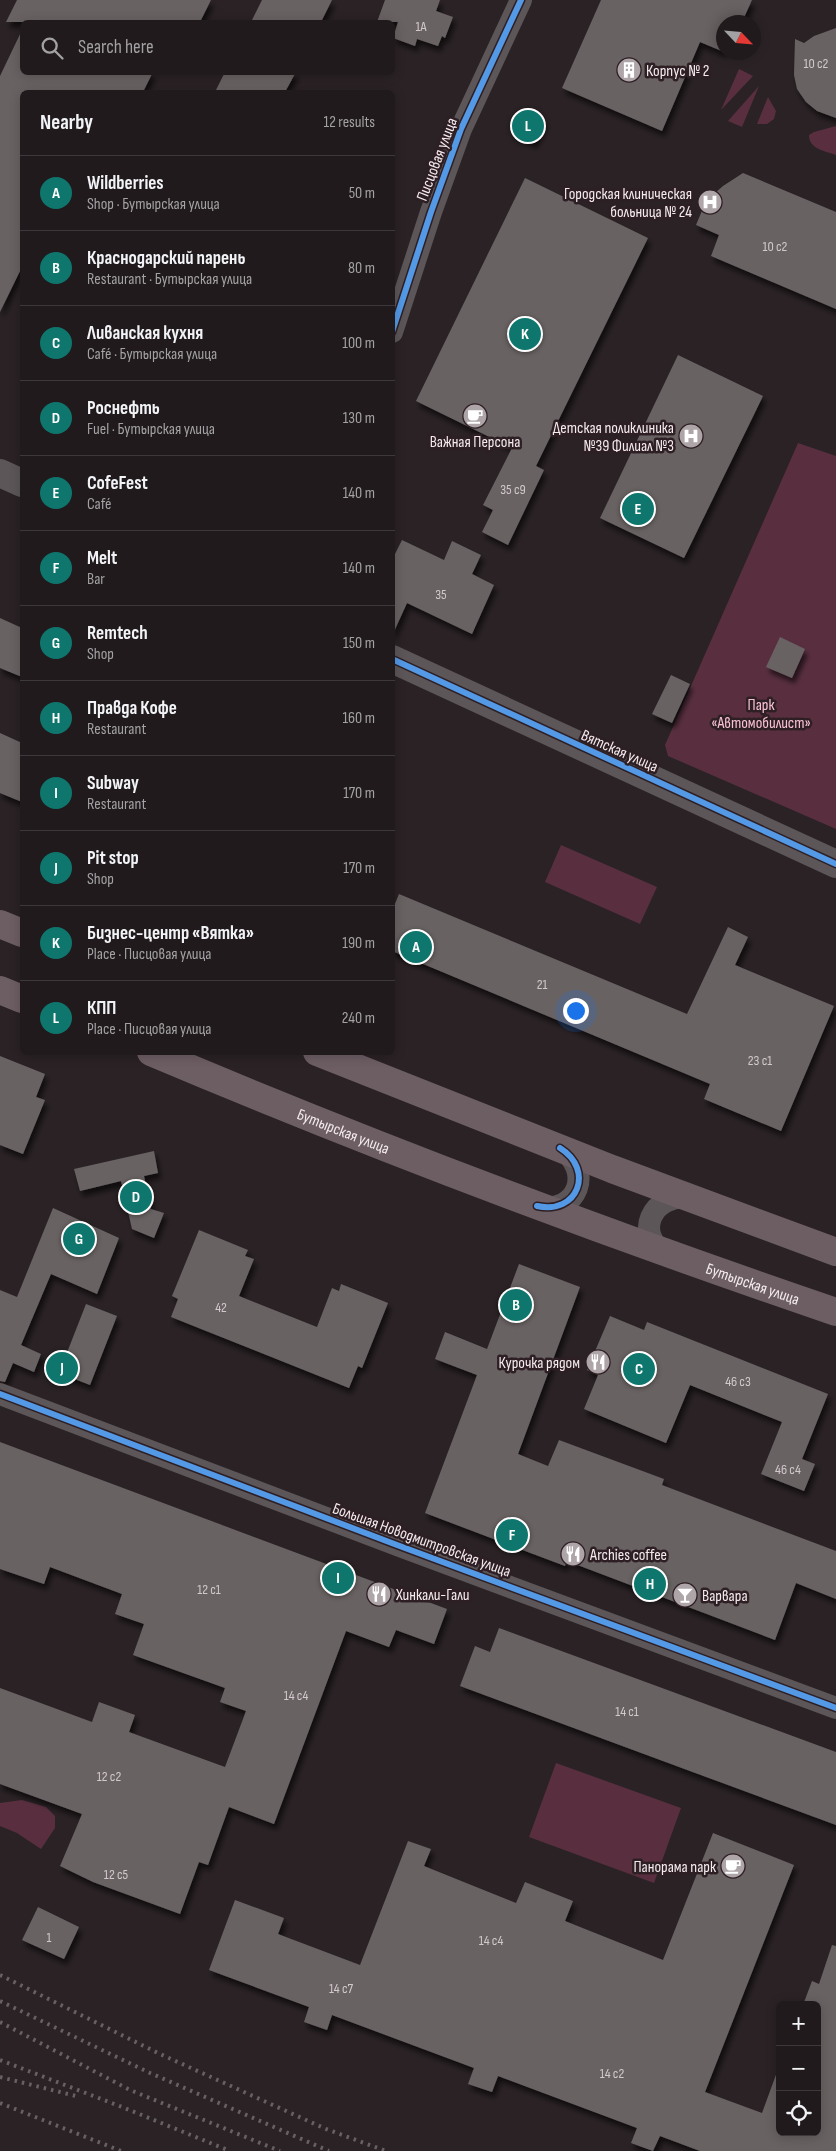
<!DOCTYPE html>
<html lang="en">
<head>
<meta charset="utf-8">
<style>
  :root { --surface:#201a1c; --page:#2d2729; --text:#f1f3f6; --muted:#a2a1a3; --line:#3d383b; --accent:#0f766e }
  body { margin:0; font-family:"Sofia Sans Condensed",sans-serif; background:var(--page); color:var(--text) }
  .controls { position:absolute; right:15px; bottom:15px; display:grid; overflow:hidden; border-radius:8px; box-shadow:0 2px 12px #0003 }
  .controls button { width:45px; height:45px; display:grid; place-items:center; padding:0; border:0; border-bottom:1px solid var(--line); background:var(--surface); color:var(--text); font:25px sans-serif }
  .compass { position:absolute; left:716px; top:15px; width:45px; height:45px; border-radius:50%; background:var(--surface); box-shadow:0 2px 12px #0003; rotate:116deg }
  .you { position:absolute; left:575px; top:1010px; width:18px; height:18px; margin:-12px; border:4px solid #fff; border-radius:50%; background:#1a73e8; box-shadow:0 0 0 8px #1a73e833 }
  .badge { display:grid; place-items:center; width:32px; height:32px; border-radius:50%; background:var(--accent); color:#fff; font-size:16px; font-weight:700 }
  .pin { position:absolute; translate:-50% -50%; border:2px solid #fff; box-shadow:0 1px 5px #0006 }
  .list { margin:0; padding:0; list-style:none }
  h2 { display:flex; justify-content:space-between; align-items:center; height:65px; margin:0; padding:0 20px; font-size:21px }
  h2 small { font-size:16px; font-weight:400; color:var(--muted) }
  .list li { display:grid; grid-template-columns:32px 1fr auto; gap:15px; align-items:center; box-sizing:border-box; height:75px; padding:0 20px; border-top:1px solid var(--line) }
  .list b { display:block; font-size:19px; white-space:nowrap }
  .list p { margin:0; font-size:16px; white-space:nowrap; color:var(--muted) }
  .list em { font-size:16px; font-style:normal; color:var(--muted) }
  .icon { flex:none; width:28px; height:28px; fill:none; stroke:currentColor; stroke-width:2; stroke-linecap:round; stroke-linejoin:round }
  .map { position:relative; flex:none; width:836px; height:2151px; overflow:hidden }
  .search { position:absolute; background:var(--surface); box-shadow:0 2px 12px #0003; left:20px; top:20px; width:375px; height:55px; display:flex; align-items:center; gap:12px; box-sizing:border-box; padding:0 18px; border-radius:8px; color:var(--muted); font-size:19px }
  .panel { position:absolute; background:var(--surface); box-shadow:0 2px 12px #0003; left:20px; top:90px; width:375px; height:965px; border-radius:8px }
  .map>svg:first-child { display:block }
  .green { fill:#592f40 }
  .building { fill:#696264; filter:url(#shadow) }
  .lines { fill:none; stroke-linecap:round; stroke-linejoin:round }
  .street { stroke:#5c5658; stroke-width:22 }
  .secondary { stroke:#5c5658; stroke-width:28 }
  .primary { stroke:#6d5e64; stroke-width:28 }
  .rail { stroke:#676163; stroke-width:4; stroke-dasharray:2.5 5; stroke-linecap:butt }
  .cycleway-casing { stroke:#2e1f24; stroke-width:9 }
  .cycleway { stroke:#5399e6; stroke-width:6 }
  .labels { text-anchor:middle; stroke-width:5; stroke-linejoin:round; paint-order:stroke }
  .number-label { font-size:14px; fill:#d2c9cc }
  .poi-label { font-size:16px; fill:#f5ebee; stroke:#2e1f24; text-anchor:start }
  .street-label { font-size:16px; fill:#f5ebee; stroke:#2e1f24 }
  .park-label { font-size:16px; fill:#f9c1d4; stroke:#2e1f24 }
</style>
</head>
<body>
<div class="map">
<svg width="836" height="2151" viewBox="0 0 836 2151">
  <defs>
    <filter id="shadow"><feDropShadow dx="3" dy="5.5" stdDeviation="2.5" flood-color="#0009"/></filter>
  </defs>
  <rect width="100%" height="100%" fill="#2a2225"/>
  <g class="green">
    <polygon points="739,69 753,76 721,110"/>
    <polygon points="759,86 742,127 728,121"/>
    <polygon points="768,97 776,111 774,119 767,124 757,124"/>
    <path d="M836,126V155C825,151 809,149 809,135L814,132Z"/>
    <polygon points="798,443 836,456 836,829 668,756 665,745"/>
    <polygon points="561,845 657,887 640,924 545,882"/>
    <polygon points="556,1763 681,1808 654,1883 529,1837"/>
    <polygon points="22,1800 46,1807 55,1816 55,1828 41,1849 17,1833 0,1826 0,1803"/>
  </g>
  <g class="building">
    <polygon points="17,0 211,0 200,22 6,22"/>
    <polygon points="262,0 332,0 321,22 251,22"/>
    <polygon points="385,0 440,0 436,11 453,17 445,38 442,36 438,46 417,39 415,46 393,38 398,22 377,22"/>
    <polygon points="601,0 752,0 742,22 724,22 724,52 700,42 662,131 562,88"/>
    <polygon points="836,28 836,118 817,111 806,102 797,89 794,75 795,39 804,43 814,36"/>
    <polygon points="22,30 22,72 153,72 143,92 22,92 22,267 0,312 0,76"/>
    <polygon points="225,72 296,72 285,92 215,92"/>
    <polygon points="522,110 544,120 534,143 512,132"/>
    <polygon points="743,173 836,212 836,309 711,256 719,235 696,225 706,201 723,186"/>
    <polygon points="525,178 648,238 536,466 544,470 508,545 482,532 493,510 483,505 512,448 416,401"/>
    <polygon points="678,355 763,396 684,558 600,518"/>
    <polygon points="402,540 444,560 452,541 481,555 472,574 494,585 472,634 407,603 392,636 392,560"/>
    <polygon points="0,618 22,628 22,677 0,668"/>
    <polygon points="780,637 805,649 792,678 766,667"/>
    <polygon points="671,675 690,684 672,723 652,714"/>
    <polygon points="0,733 22,743 22,802 0,793"/>
    <polygon points="399,894 687,1014 728,927 748,937 735,965 834,1006 781,1131 704,1099 710,1084 392,951 392,911"/>
    <polygon points="0,1056 45,1074 36,1097 45,1100 23,1154 0,1145"/>
    <polygon points="154,1151 158,1173 144,1176 151,1209 164,1213 154,1238 132,1229 121,1181 80,1191 74,1169"/>
    <polygon points="53,1208 119,1238 97,1294 51,1274 21,1345 41,1354 34,1372 13,1363 5,1382 0,1381 0,1290 17,1297"/>
    <polygon points="199,1230 248,1250 245,1256 254,1259 239,1296 317,1327 332,1288 339,1291 341,1284 388,1303 362,1368 358,1366 349,1388 171,1317 178,1299 172,1296"/>
    <polygon points="519,1264 580,1287 518,1454 548,1466 559,1440 664,1479 662,1485 836,1551 836,1599 796,1583 775,1640 567,1561 565,1566 425,1513 477,1375 435,1359 445,1332 487,1349"/>
    <polygon points="86,1304 117,1316 90,1385 59,1373"/>
    <polygon points="610,1316 644,1330 647,1322 828,1394 802,1459 815,1464 804,1491 761,1474 782,1422 690,1385 666,1443 584,1409 598,1375 587,1370"/>
    <polygon points="0,1442 447,1609 434,1644 396,1630 389,1647 346,1631 274,1824 229,1807 208,1865 199,1862 180,1914 93,1882 60,1866 82,1814 0,1784 0,1688 92,1722 99,1702 135,1715 129,1732 225,1767 246,1711 220,1702 225,1688 133,1655 144,1624 115,1614 122,1594 50,1567 44,1584 0,1569"/>
    <polygon points="499,1628 836,1752 836,1825 460,1686 475,1646 490,1652"/>
    <polygon points="713,1833 794,1865 705,2092 762,2113 777,2072 780,2072 780,2132 817,2132 817,2005 803,2005 812,1981 819,1984 832,1945 836,1946 836,2151 700,2151 660,2136 653,2151 631,2143 637,2128 498,2076 492,2092 468,2084 474,2068 332,2015 327,2030 304,2022 309,2007 209,1970 235,1900 284,1918 278,1934 360,1965 408,1841 431,1849 424,1866 516,1903 525,1882 573,1901 565,1921 663,1960"/>
    <polygon points="38,1907 79,1927 64,1959 22,1940"/>
  </g>
  <g class="lines">
    <g class="street">
      <polyline points="392,332 431,212 461,129 521,0"/>
      <path d="M538,1206C578,1215 594,1170 560,1148"/>
      <path d="M667,1254C633,1236 651,1192 691,1198"/>
      <polyline points="0,1394 397,1545 836,1708"/>
    </g>
    <g class="secondary">
      <polyline points="0,473 22,483"/>
      <polyline points="392,659 836,864"/>
    </g>
    <g class="primary">
      <polyline points="0,924 22,933"/>
      <polyline points="0,990 22,999"/>
      <path id="s1" d="M151,1052C376,1147 604,1233 836,1312"/>
      <polyline points="317,1052 612,1169 836,1252"/>
    </g>
    <g class="rail">
      <polyline points="0,1975 160,2054 326,2129 386,2151"/>
      <polyline points="0,2001 150,2073 329,2151"/>
      <polyline points="0,2022 130,2090 280,2151"/>
      <polyline points="0,2060 122,2107 230,2151"/>
      <polyline points="0,2077 76,2096"/>
      <polyline points="0,2103 121,2151"/>
    </g>
    <defs>
      <g id="cycleway">
        <polyline points="392,332 431,212 461,129 521,0"/>
        <polyline points="392,659 836,864"/>
        <path d="M537,1206C578,1215 595,1170 560,1148"/>
        <polyline points="0,1394 397,1545 836,1708"/>
      </g>
    </defs>
    <use href="#cycleway" class="cycleway-casing"/>
    <use href="#cycleway" class="cycleway"/>
  </g>
  <defs>
    <symbol id="building-disc" viewBox="-11 -11 22 22"><circle r="9.5" fill="#aea5a8" stroke="#2e1f24"/><path d="M-4-6H4V6H1V3H-1V6H-4ZM-2.5-4.3h1.7v1.8h-1.7ZM.8-4.3h1.7v1.8H.8ZM-2.5-1h1.7V.8h-1.7ZM.8-1h1.7V.8H.8Z" fill="#fff"/></symbol>
    <symbol id="hospital-disc" viewBox="-11 -11 22 22"><circle r="9.5" fill="#aea5a8" stroke="#2e1f24"/><path d="M-5-5h3v3.5h4V-5h3V5h-3V1.5h-4V5h-3Z" fill="#fff"/></symbol>
    <symbol id="cafe-disc" viewBox="-11 -11 22 22"><circle r="9.5" fill="#aea5a8" stroke="#2e1f24"/><path d="M-5.5-4.5H6V0H3Q3 3.5 0 3.5H-2.5Q-5.5 3.5-5.5 0ZM3-3.2v2h1.7v-2ZM-6 4.5H4V6H-6Z" fill="#fff"/></symbol>
    <symbol id="restaurant-disc" viewBox="-11 -11 22 22"><circle r="9.5" fill="#aea5a8" stroke="#2e1f24"/><path d="M-5-6h1v4h1v-4h1v4h1v-4h1v5L-1.5 .5V6h-2V.5L-5-1ZM5-6V6H3V1.5H1.5Q1.5-4 5-6Z" fill="#fff"/></symbol>
    <symbol id="bar-disc" viewBox="-11 -11 22 22"><circle r="9.5" fill="#aea5a8" stroke="#2e1f24"/><path d="M-6-5H6L.8 .8V4.5H3.5V6h-7V4.5H-.8V.8Z" fill="#fff"/></symbol>
  </defs>
  <g fill-rule="evenodd">
    <use href="#building-disc" x="615" y="56" width="28" height="28"/>
    <use href="#hospital-disc" x="696" y="188" width="28" height="28"/>
    <use href="#cafe-disc" x="461" y="402" width="28" height="28"/>
    <use href="#hospital-disc" x="677" y="422" width="28" height="28"/>
    <use href="#restaurant-disc" x="584" y="1348" width="28" height="28"/>
    <use href="#restaurant-disc" x="559" y="1540" width="28" height="28"/>
    <use href="#restaurant-disc" x="365" y="1580" width="28" height="28"/>
    <use href="#bar-disc" x="671" y="1581" width="28" height="28"/>
    <use href="#cafe-disc" x="719" y="1852" width="28" height="28"/>
  </g>
  <g class="labels">
    <g class="number-label">
      <text x="421" y="31">1А</text>
      <text x="816" y="68">10 с2</text>
      <text x="775" y="251">10 с2</text>
      <text x="513" y="494">35 с9</text>
      <text x="441" y="599">35</text>
      <text x="542" y="989">21</text>
      <text x="760" y="1065">23 с1</text>
      <text x="221" y="1312">42</text>
      <text x="738" y="1386">46 с3</text>
      <text x="788" y="1474">46 с4</text>
      <text x="209" y="1594">12 с1</text>
      <text x="296" y="1700">14 с4</text>
      <text x="627" y="1716">14 с1</text>
      <text x="109" y="1781">12 с2</text>
      <text x="116" y="1879">12 с5</text>
      <text x="49" y="1942">1</text>
      <text x="491" y="1945">14 с4</text>
      <text x="341" y="1993">14 с7</text>
      <text x="612" y="2078">14 с2</text>
    </g>
    <g class="poi-label">
      <text x="646" y="76">Корпус № 2</text>
      <text x="692" y="199" text-anchor="end">Городская клиническая<tspan x="692" dy="18">больница № 24</tspan></text>
      <text x="674" y="433" text-anchor="end">Детская поликлиника<tspan x="674" dy="18">№39 Филиал №3</tspan></text>
      <text x="475" y="447" text-anchor="middle">Важная Персона</text>
      <text x="580" y="1368" text-anchor="end">Курочка рядом</text>
      <text x="590" y="1560">Archies coffee</text>
      <text x="396" y="1600">Хинкали-Гали</text>
      <text x="702" y="1601">Варвара</text>
      <text x="716" y="1872" text-anchor="end">Панорама парк</text>
    </g>
    <g class="street-label">
      <text transform="translate(436 159) rotate(-69)" y="6">Писцовая улица</text>
      <text transform="translate(620 750) rotate(24)" y="6">Вятская улица</text>
      <text dy="6" stroke="none"><textPath href="#s1" startOffset="208">Бутырская улица</textPath></text>
      <text dy="6" stroke="none"><textPath href="#s1" startOffset="645">Бутырская улица</textPath></text>
      <text transform="translate(422 1539) rotate(20)" y="6">Большая Новодмитровская улица</text>
    </g>
    <g class="park-label">
      <text x="761" y="710">Парк<tspan x="761" dy="18">«Автомобилист»</tspan></text>
    </g>
  </g>
</svg>
<div class="controls">
<button>+</button>
<button>−</button>
<button><svg class="icon" aria-label="locate" viewBox="0 0 24 24"><circle cx="12" cy="12" r="6"/><path d="M12 2v4M12 18v4M2 12h4M18 12h4"/></svg></button>
</div>
<svg class="compass" viewBox="-18 -18 36 36"><path d="M0-13l5 13h-10z" fill="#e53935"/><path d="M0 13l5-13h-10z" fill="#a2a1a3"/></svg>
<div class="you"></div>
<div class="pin badge" style="left:416px;top:947px">A</div>
<div class="pin badge" style="left:516px;top:1305px">B</div>
<div class="pin badge" style="left:639px;top:1369px">C</div>
<div class="pin badge" style="left:136px;top:1197px">D</div>
<div class="pin badge" style="left:638px;top:509px">E</div>
<div class="pin badge" style="left:512px;top:1535px">F</div>
<div class="pin badge" style="left:79px;top:1239px">G</div>
<div class="pin badge" style="left:650px;top:1584px">H</div>
<div class="pin badge" style="left:338px;top:1578px">I</div>
<div class="pin badge" style="left:62px;top:1368px">J</div>
<div class="pin badge" style="left:525px;top:334px">K</div>
<div class="pin badge" style="left:528px;top:126px">L</div>
<div class="search"><svg class="icon" aria-label="search" viewBox="0 0 24 24"><circle cx="10" cy="10" r="6"/><path d="M15 15l6 6"/></svg>Search here</div>
<section class="panel">
<h2>Nearby<small>12 results</small></h2>
<ul class="list">
<li><span class="badge">A</span><div><b>Wildberries</b><p>Shop · Бутырская улица</p></div><em>50 m</em></li>
<li><span class="badge">B</span><div><b>Краснодарский парень</b><p>Restaurant · Бутырская улица</p></div><em>80 m</em></li>
<li><span class="badge">C</span><div><b>Ливанская кухня</b><p>Café · Бутырская улица</p></div><em>100 m</em></li>
<li><span class="badge">D</span><div><b>Роснефть</b><p>Fuel · Бутырская улица</p></div><em>130 m</em></li>
<li><span class="badge">E</span><div><b>CofeFest</b><p>Café</p></div><em>140 m</em></li>
<li><span class="badge">F</span><div><b>Melt</b><p>Bar</p></div><em>140 m</em></li>
<li><span class="badge">G</span><div><b>Remtech</b><p>Shop</p></div><em>150 m</em></li>
<li><span class="badge">H</span><div><b>Правда Кофе</b><p>Restaurant</p></div><em>160 m</em></li>
<li><span class="badge">I</span><div><b>Subway</b><p>Restaurant</p></div><em>170 m</em></li>
<li><span class="badge">J</span><div><b>Pit stop</b><p>Shop</p></div><em>170 m</em></li>
<li><span class="badge">K</span><div><b>Бизнес-центр «Вятка»</b><p>Place · Писцовая улица</p></div><em>190 m</em></li>
<li><span class="badge">L</span><div><b>КПП</b><p>Place · Писцовая улица</p></div><em>240 m</em></li>
</ul>
</section>
</div>
</body>
</html>
